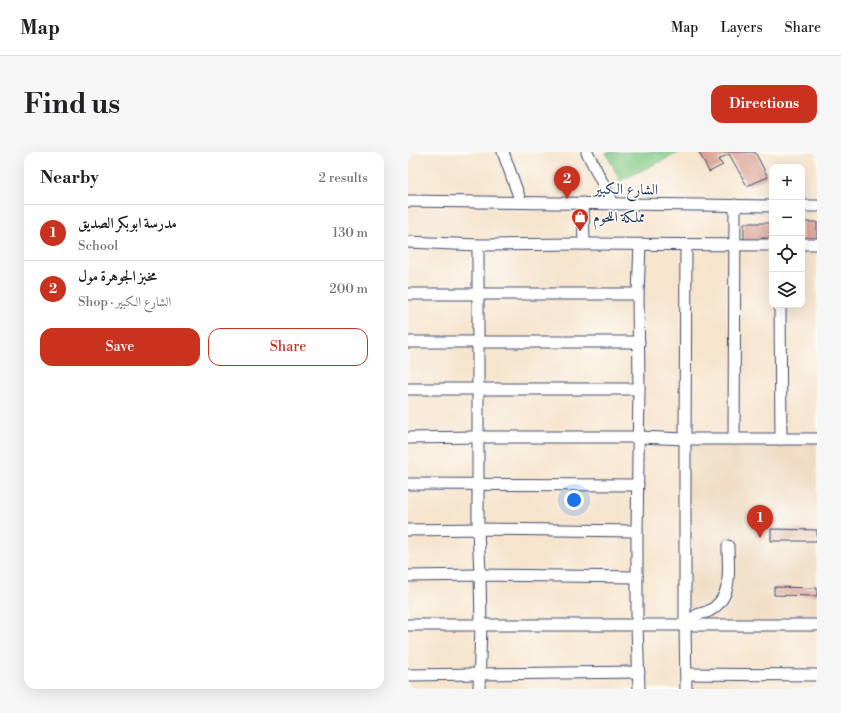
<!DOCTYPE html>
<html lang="en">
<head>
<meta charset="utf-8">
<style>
  :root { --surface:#fff; --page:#f6f6f6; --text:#202124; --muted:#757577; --line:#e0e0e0; --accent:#c8321e }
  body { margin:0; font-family:"Libre Bodoni",Amiri,serif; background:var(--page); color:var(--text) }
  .controls { position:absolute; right:12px; top:12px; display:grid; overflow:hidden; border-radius:8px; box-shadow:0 4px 16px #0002 }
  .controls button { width:36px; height:36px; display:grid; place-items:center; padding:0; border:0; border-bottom:1px solid var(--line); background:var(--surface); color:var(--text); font:20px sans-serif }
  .you { position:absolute; left:166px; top:348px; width:14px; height:14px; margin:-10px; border:3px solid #fff; border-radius:50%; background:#1a73e8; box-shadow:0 0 0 6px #1a73e833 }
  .badge { display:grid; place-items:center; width:26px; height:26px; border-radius:50%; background:var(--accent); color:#fff; font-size:13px; font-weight:700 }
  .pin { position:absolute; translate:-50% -33px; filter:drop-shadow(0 1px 2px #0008) }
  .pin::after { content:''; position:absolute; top:21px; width:14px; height:12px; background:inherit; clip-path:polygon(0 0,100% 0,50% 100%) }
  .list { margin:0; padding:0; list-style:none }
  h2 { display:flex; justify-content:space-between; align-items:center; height:52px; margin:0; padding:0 16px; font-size:17px }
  h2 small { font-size:13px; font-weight:400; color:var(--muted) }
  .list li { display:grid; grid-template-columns:26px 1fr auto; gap:12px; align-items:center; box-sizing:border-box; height:56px; padding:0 16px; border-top:1px solid var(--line) }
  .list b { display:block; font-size:15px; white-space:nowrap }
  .list p { margin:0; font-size:13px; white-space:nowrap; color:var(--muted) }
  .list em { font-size:13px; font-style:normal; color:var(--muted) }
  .actions { display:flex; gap:8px; padding:12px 16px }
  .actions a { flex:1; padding:9px 0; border:1px solid var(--accent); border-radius:12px; text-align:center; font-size:14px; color:var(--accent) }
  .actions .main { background:var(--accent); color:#fff }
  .icon { flex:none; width:22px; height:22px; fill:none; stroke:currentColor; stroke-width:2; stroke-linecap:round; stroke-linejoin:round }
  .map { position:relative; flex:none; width:409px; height:537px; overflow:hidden; border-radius:12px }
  header { display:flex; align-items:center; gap:24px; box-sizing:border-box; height:56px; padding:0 20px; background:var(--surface); border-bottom:1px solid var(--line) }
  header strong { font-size:19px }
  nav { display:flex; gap:22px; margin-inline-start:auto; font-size:14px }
  .intro { display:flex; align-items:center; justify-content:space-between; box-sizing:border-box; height:96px; padding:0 24px }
  h1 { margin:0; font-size:28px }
  .button { padding:10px 18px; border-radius:12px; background:var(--accent); color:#fff; font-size:14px; font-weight:700 }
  main { display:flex; gap:24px; padding:0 24px }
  aside { flex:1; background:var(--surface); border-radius:12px; box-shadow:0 4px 16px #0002 }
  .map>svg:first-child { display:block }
  .built { fill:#eed7bb }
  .green { fill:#7ec783; stroke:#4c7b70 }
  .building { fill:#dba497 }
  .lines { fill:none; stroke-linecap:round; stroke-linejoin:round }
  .minor-casing { stroke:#3c4a6f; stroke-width:13 }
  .minor { stroke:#fff; stroke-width:11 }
  .labels { text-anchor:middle; stroke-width:3; stroke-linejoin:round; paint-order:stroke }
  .street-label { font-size:15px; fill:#1b2f5e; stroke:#fdfcf7 }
  .poi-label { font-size:15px; fill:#1b2f5e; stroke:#fdfcf7; text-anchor:start }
</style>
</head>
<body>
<header>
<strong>Map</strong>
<nav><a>Map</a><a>Layers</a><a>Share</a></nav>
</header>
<div class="intro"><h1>Find us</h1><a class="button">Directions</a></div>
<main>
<aside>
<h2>Nearby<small>2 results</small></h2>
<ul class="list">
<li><span class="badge">1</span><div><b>مدرسة ابوبكر الصديق</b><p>School</p></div><em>130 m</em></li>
<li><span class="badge">2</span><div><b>مخبز الجوهرة مول</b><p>Shop · الشارع الكبير</p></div><em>200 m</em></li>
</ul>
<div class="actions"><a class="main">Save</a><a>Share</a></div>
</aside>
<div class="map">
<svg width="409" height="537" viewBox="0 0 409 537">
  <rect width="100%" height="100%" fill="#fdfcf7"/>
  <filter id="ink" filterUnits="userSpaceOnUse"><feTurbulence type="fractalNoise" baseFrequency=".025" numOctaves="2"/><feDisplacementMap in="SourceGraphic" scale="8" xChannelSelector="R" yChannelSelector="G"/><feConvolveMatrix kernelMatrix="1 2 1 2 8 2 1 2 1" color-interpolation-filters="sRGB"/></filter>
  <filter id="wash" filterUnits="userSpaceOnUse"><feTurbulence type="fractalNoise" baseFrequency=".012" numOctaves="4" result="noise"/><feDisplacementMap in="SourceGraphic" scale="16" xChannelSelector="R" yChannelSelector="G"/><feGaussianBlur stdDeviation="0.9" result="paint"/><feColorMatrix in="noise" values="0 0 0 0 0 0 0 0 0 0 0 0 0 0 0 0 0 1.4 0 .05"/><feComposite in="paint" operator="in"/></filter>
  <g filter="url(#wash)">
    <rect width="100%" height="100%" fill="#f6e4cd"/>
    <polygon class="built" points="277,287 409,287 409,472 277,473"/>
    <polygon class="green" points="198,0 272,0 212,29"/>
    <g id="blocks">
      <g class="building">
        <polygon points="291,0 347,0 360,25 339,34 321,2 310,8 315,13 301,20"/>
        <polygon points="394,70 409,70 409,90 394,91"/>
        <polygon points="336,71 364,71 364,86 354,86 354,89 336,89"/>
        <polygon points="363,377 409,378 409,389 363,389"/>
        <polygon points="366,435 409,436 409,444 366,443"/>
      </g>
    </g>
  </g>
  <g filter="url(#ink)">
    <use href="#blocks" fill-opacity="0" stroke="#3c4a6f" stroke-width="1"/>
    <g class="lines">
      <defs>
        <g id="minor">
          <polyline points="95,0 113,50"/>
          <polyline points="179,0 205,52"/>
          <polyline points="0,49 364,54"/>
          <polyline points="175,51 176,92"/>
          <polyline points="394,54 409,54"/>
          <polyline points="0,90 70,93 176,92 364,93"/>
          <polyline points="394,92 409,92"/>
          <polyline points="70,93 70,377 72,423 73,473 71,537"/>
          <polyline points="0,142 230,142"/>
          <polyline points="372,153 373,287"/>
          <polyline points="0,190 231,190"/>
          <polyline points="0,237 231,237"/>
          <polyline points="0,286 69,285 231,285 277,287 409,287"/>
          <polyline points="326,287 327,53"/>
          <polyline points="0,332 230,333"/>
          <polyline points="0,378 70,377 229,379"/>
          <polyline points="0,424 72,423 229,425"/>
          <polyline points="0,473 409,473"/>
          <path d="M277,473C281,470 285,466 289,463C293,461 297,461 301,459C326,445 320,418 320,394"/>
          <polyline points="278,522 409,523"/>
          <polyline points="0,523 231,520"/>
          <polyline points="231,537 229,473 229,379 231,237 230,142 232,93"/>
          <polyline points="278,537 277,473 277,287 278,93"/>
        </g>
      </defs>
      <use href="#minor" class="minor-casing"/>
      <use href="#minor" class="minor"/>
    </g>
  </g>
  <defs>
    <symbol id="shop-pin" viewBox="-11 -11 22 30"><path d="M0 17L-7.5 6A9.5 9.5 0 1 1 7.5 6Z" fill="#c8321e" stroke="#fdfcf7"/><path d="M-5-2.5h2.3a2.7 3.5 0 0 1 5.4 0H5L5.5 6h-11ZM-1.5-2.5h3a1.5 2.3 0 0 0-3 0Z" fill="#fff"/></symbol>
  </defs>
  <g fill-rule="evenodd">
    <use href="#shop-pin" x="162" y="55" width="20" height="27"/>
  </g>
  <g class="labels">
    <g class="street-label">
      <text transform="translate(218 37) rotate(1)" y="5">الشارع الكبير</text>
    </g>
    <g class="poi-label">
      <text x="185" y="70">مملكة اللحوم</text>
    </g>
  </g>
</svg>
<div class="controls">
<button>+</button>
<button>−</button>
<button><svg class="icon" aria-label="locate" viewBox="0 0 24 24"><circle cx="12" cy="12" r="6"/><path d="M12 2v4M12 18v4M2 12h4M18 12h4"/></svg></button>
<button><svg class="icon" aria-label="layers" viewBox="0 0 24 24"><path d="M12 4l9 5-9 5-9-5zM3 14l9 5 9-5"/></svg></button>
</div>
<div class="you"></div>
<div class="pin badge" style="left:352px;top:386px">1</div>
<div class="pin badge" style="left:159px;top:47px">2</div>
</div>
</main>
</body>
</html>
